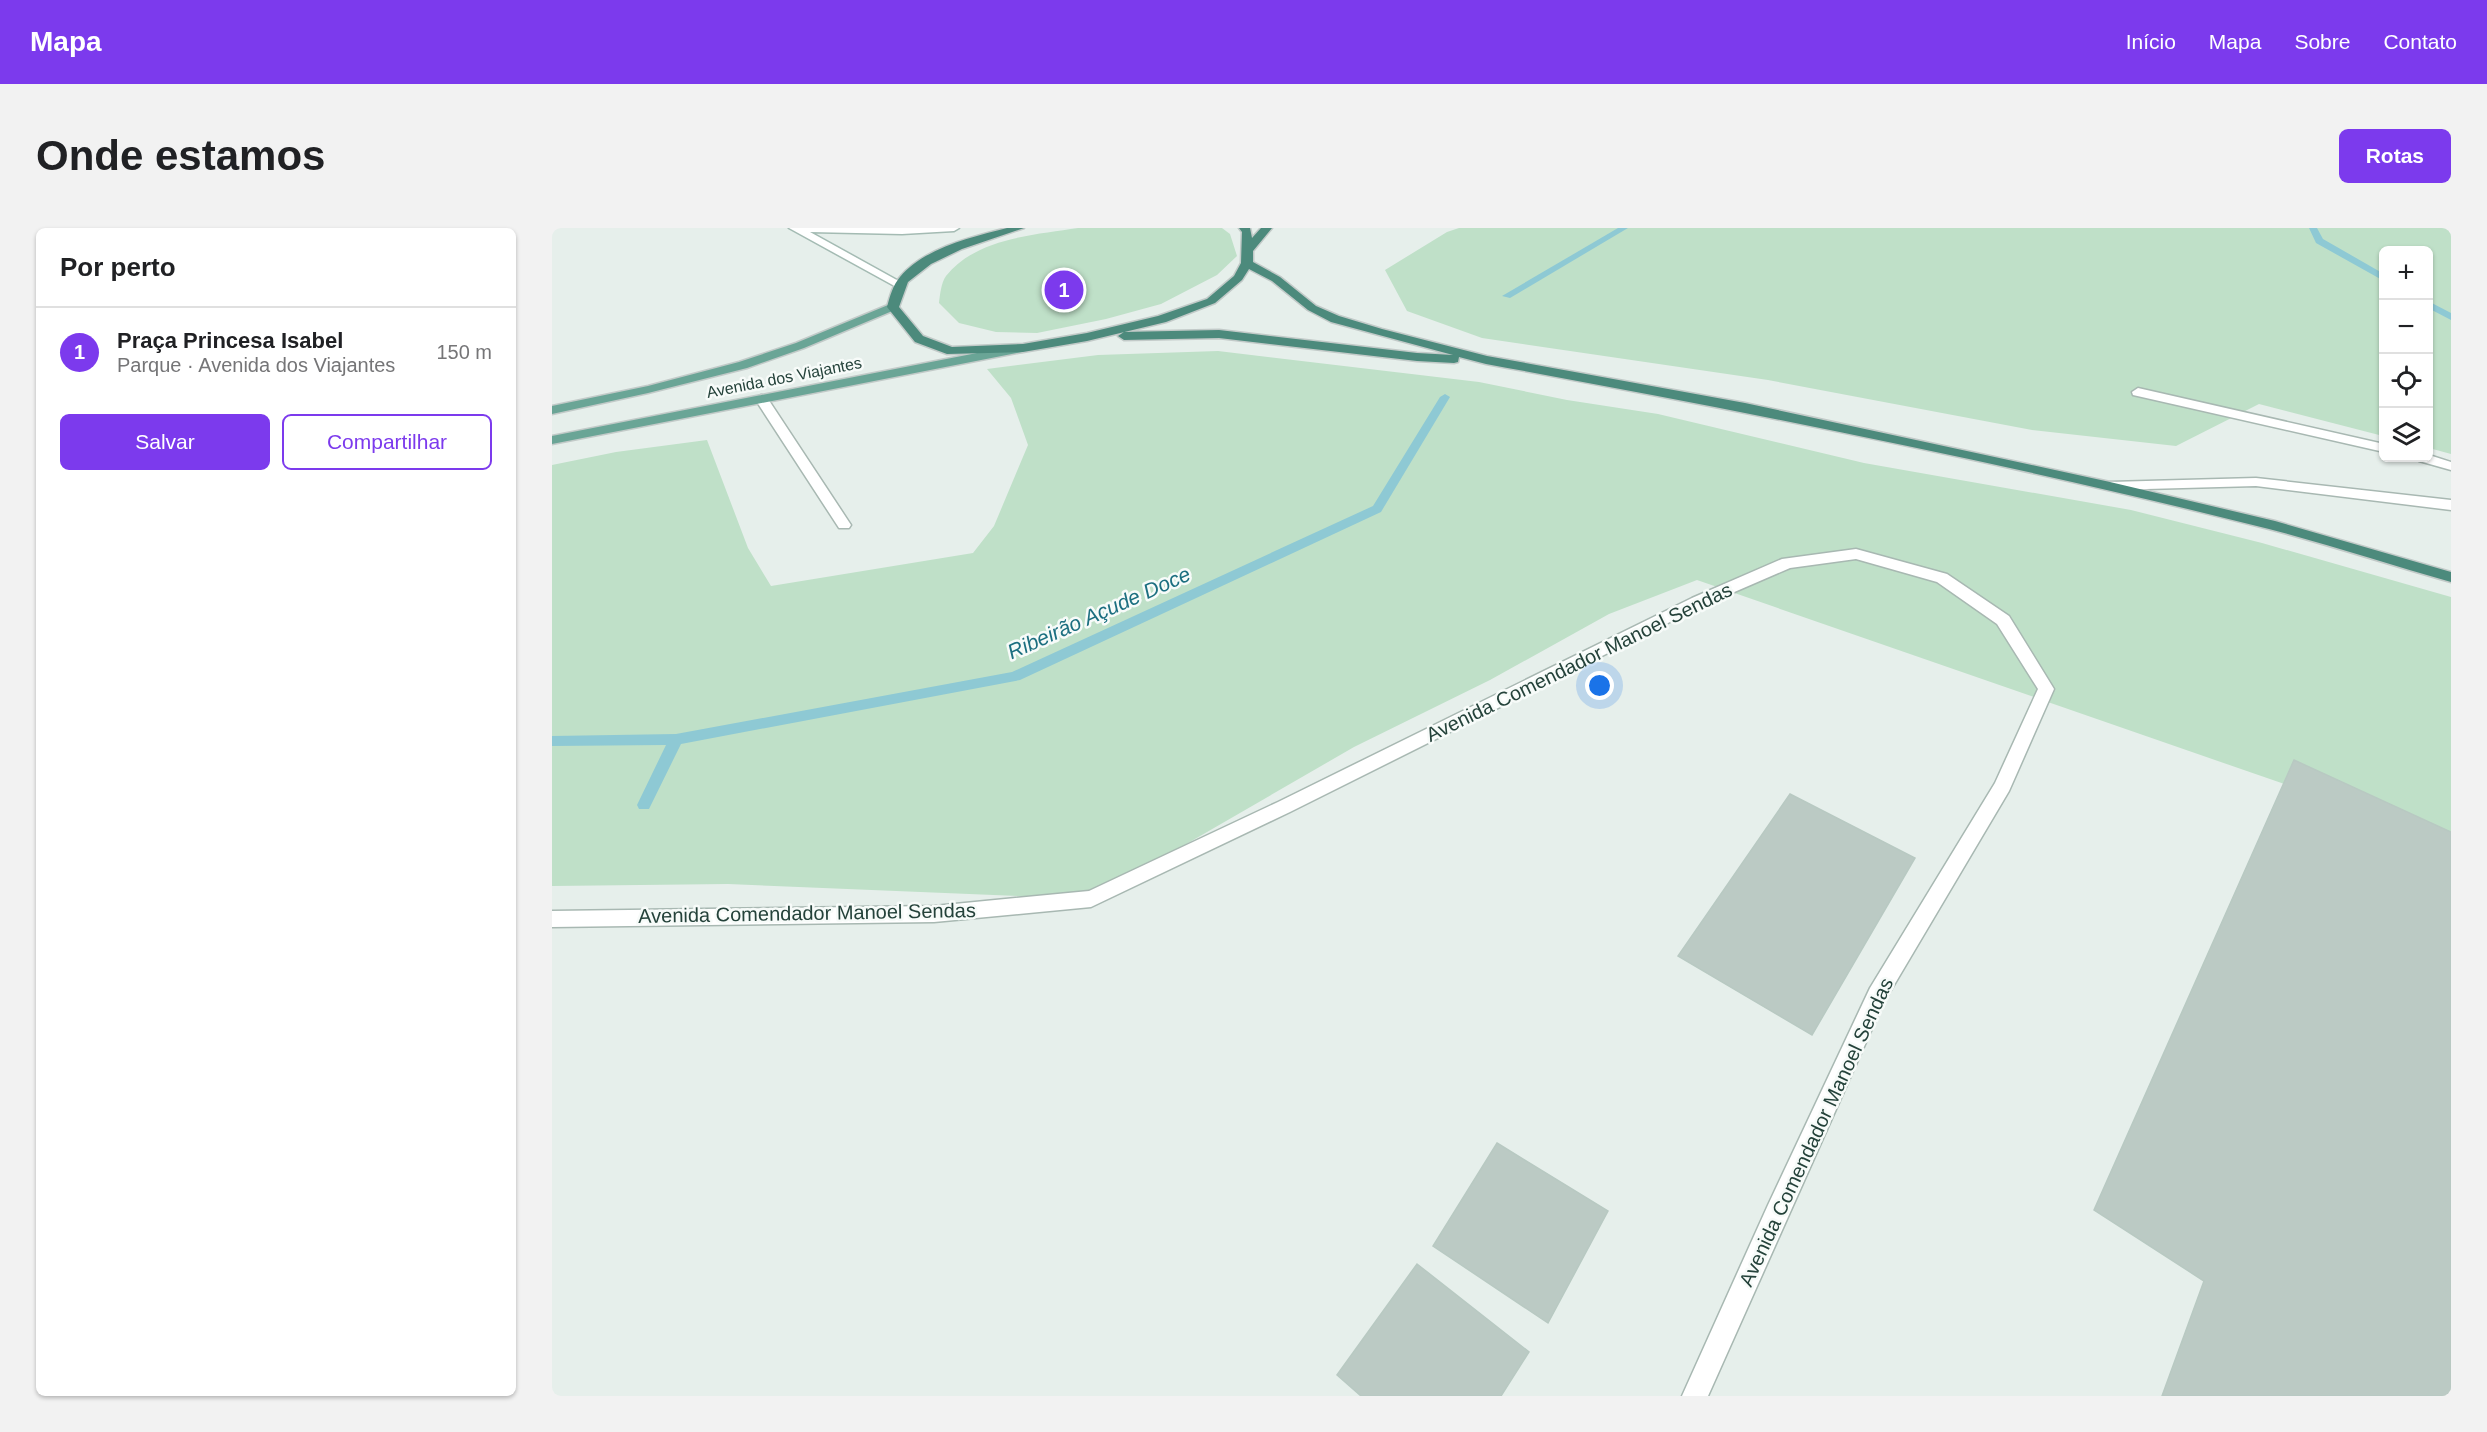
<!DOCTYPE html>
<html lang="pt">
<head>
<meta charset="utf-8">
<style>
  :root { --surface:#fff; --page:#f2f2f2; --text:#202124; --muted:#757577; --line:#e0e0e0; --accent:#7c3aed }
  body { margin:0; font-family:Arial,sans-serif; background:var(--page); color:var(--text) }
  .controls { position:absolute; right:18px; top:18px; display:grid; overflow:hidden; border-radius:9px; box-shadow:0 2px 4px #0004 }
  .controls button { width:54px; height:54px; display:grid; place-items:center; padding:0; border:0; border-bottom:2px solid var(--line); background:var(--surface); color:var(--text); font:30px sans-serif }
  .you { position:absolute; left:1048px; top:458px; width:21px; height:21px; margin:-15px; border:4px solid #fff; border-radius:50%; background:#1a73e8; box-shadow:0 0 0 9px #1a73e833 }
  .badge { display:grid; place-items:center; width:39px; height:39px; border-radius:50%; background:var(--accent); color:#fff; font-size:20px; font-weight:700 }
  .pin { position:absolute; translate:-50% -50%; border:3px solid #fff; box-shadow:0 2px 6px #0006 }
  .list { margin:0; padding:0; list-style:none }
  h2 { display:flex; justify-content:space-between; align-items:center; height:78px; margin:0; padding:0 24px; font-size:26px }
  h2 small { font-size:20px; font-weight:400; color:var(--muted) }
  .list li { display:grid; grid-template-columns:39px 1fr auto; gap:18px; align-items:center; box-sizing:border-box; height:90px; padding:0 24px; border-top:2px solid var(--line) }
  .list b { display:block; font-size:22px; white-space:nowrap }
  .list p { margin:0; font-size:20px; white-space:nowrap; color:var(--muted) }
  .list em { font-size:20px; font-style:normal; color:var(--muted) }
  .actions { display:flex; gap:12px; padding:18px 24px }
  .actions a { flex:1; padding:14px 0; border:2px solid var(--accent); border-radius:9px; text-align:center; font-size:21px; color:var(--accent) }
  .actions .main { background:var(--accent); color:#fff }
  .icon { flex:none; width:33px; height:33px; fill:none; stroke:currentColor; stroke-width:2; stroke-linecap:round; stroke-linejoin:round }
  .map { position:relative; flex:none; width:1899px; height:1168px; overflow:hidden; border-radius:9px }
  header { display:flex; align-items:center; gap:36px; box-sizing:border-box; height:84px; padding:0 30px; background:var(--accent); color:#fff }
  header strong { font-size:28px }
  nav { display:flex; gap:33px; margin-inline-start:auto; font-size:21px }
  .intro { display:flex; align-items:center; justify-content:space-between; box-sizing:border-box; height:144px; padding:0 36px }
  h1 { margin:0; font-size:42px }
  .button { padding:15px 27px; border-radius:9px; background:var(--accent); color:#fff; font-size:21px; font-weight:700 }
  main { display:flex; gap:36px; padding:0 36px }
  aside { flex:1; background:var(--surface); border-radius:9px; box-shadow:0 2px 4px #0004 }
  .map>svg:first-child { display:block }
  .green { fill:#bfe0c8 }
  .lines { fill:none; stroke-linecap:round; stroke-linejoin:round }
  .stream { fill:#8ec9d4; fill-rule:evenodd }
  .building { fill:#bbcac4; stroke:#b8c9c2; stroke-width:1.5 }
  .service-casing { stroke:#a8b8b2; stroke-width:3 }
  .minor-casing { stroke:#a8b8b2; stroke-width:3 }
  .secondary-casing { stroke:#a4bbb3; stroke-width:3 }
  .primary-casing { stroke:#c2cac8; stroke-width:3 }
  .trunk-casing { stroke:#c2cac8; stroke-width:3 }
  .service { fill:#fff; fill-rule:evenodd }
  .minor { fill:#fff; fill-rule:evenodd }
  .secondary { fill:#fff; fill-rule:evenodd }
  .primary { fill:#6aa596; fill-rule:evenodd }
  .trunk { fill:#4c8a7c; fill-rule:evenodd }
  .labels { text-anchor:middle; stroke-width:5; stroke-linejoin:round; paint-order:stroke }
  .far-street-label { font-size:16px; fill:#24423a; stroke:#f7fbf9 }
  .street-label { font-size:20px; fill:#24423a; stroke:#f7fbf9 }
  .water-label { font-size:21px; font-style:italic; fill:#1c6f80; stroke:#f7fbf9 }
</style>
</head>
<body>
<header>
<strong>Mapa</strong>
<nav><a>Início</a><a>Mapa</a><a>Sobre</a><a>Contato</a></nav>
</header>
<div class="intro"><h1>Onde estamos</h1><a class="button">Rotas</a></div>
<main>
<aside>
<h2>Por perto<small></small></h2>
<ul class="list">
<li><span class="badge">1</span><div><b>Praça Princesa Isabel</b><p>Parque · Avenida dos Viajantes</p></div><em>150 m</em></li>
</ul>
<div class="actions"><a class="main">Salvar</a><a>Compartilhar</a></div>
</aside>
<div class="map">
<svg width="1899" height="1168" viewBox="0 0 1899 1168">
  <rect width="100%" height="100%" fill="#e6efeb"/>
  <g class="green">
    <path d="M526,0H670L678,6L685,28L665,47L609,76L554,91L485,105L444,104L407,95L387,75C388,67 389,55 394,48C424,10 482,7 526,0Z"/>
    <polygon points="907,0 1899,0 1899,226 1877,220 1876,22 1832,22 1831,208 1707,176 1624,218 1480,202 1216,152 930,110 855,83 833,42 895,4"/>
    <polygon points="666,123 927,154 1015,172 1106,186 1312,235 1579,282 1710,315 1899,369 1899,614 1145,352 1057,386 938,452 802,519 539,671 176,656 0,658 0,237 64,224 155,212 196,320 219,358 421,325 442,298 476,217 459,170 435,141 546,127"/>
  </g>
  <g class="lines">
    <g class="stream">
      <polygon points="1066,0 1076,0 958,70 950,68"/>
      <polygon points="1757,0 1765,0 1771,11 1832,46 1832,53 1764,15"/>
      <polygon points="1876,73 1899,85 1899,92 1876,80"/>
      <polygon points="893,166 898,169 829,284 468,452 129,516 97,581 87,581 85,577 114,517 0,518 0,508 124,506 460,444 821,278 888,169"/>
    </g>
  </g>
  <g class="building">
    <polygon points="1742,532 1899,604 1899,1168 1610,1168 1652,1053 1542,982"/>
    <polygon points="1238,566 1363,630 1260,807 1126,728"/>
    <polygon points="945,915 1056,983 996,1095 881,1018"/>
    <polygon points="865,1036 977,1124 949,1168 809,1168 785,1147"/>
  </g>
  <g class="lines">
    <defs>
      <polygon id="service" points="209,167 214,168 297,294 299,297 297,300 287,300 203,171"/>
      <g id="minor">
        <polygon points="1586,160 1832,216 1832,224 1581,167 1580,164"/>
        <polygon points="1877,227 1899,234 1899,242 1867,233 1865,230 1876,230"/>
        <polygon points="1704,250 1899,272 1899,282 1704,258 1558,262 1551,258 1558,254"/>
        <polygon points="1304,321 1395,346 1457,388 1502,461 1457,563 1332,774 1156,1168 1130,1168 1216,977 1318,760 1443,555 1486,461 1445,396 1385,354 1304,331 1238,340 1150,378 738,584 539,679 382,694 0,699 0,683 382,678 537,663 726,574 1140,370 1230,331"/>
      </g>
      <polygon id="secondary" points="237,0 407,0 402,3 350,6 258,4 352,56 352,60 348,61"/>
      <g id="primary">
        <polygon points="341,75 347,79 345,81 252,120 195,140 96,165 0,186 0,178 96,158 187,134 244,115"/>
        <polygon points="466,117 472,121 470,124 0,216 0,208"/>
      </g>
      <path id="trunk" d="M455,0H472L410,21L379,36L356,54L347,79L371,108L400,119L471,116L535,105L606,88L655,71L682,48L689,35L690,4L687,0H698L700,10L709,0H720L701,23V34L728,49L764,78L787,88L830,101L935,128L1193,175L1558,254L1723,293L1899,344V354C1838,337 1778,317 1717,301C1459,236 1197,184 934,136L907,129L906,134L902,135L865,133L667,110L572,112L566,108L572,104L667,102L865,125L901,127L779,94L756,82L720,53L697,41L690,52L663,75L614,94L535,113L471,124L395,126L363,114L335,79C338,68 341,57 348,49C372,20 420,9 455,0Z"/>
    </defs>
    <use href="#service" class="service-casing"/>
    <use href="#minor" class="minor-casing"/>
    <use href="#secondary" class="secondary-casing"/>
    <use href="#primary" class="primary-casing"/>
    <use href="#trunk" class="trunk-casing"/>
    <use href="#service" class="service"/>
    <use href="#minor" class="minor"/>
    <use href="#secondary" class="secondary"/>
    <use href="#primary" class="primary"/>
    <use href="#trunk" class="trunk"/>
  </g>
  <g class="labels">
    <g class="far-street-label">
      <text transform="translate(232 149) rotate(-11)" y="6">Avenida dos Viajantes</text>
    </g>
    <g class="street-label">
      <text transform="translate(1027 434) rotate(-26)" y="7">Avenida Comendador Manoel Sendas</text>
      <text transform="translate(255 685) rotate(-1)" y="7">Avenida Comendador Manoel Sendas</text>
      <text transform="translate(1264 904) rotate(-65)" y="7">Avenida Comendador Manoel Sendas</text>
    </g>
    <g class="water-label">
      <text transform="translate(547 385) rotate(-24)" y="7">Ribeirão Açude Doce</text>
    </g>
  </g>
</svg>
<div class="controls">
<button>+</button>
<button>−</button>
<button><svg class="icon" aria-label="locate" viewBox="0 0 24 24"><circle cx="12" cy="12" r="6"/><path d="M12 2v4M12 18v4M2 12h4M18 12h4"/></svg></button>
<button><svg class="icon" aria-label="layers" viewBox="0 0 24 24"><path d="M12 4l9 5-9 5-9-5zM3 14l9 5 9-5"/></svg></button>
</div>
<div class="you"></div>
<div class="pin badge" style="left:512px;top:62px">1</div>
</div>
</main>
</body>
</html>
